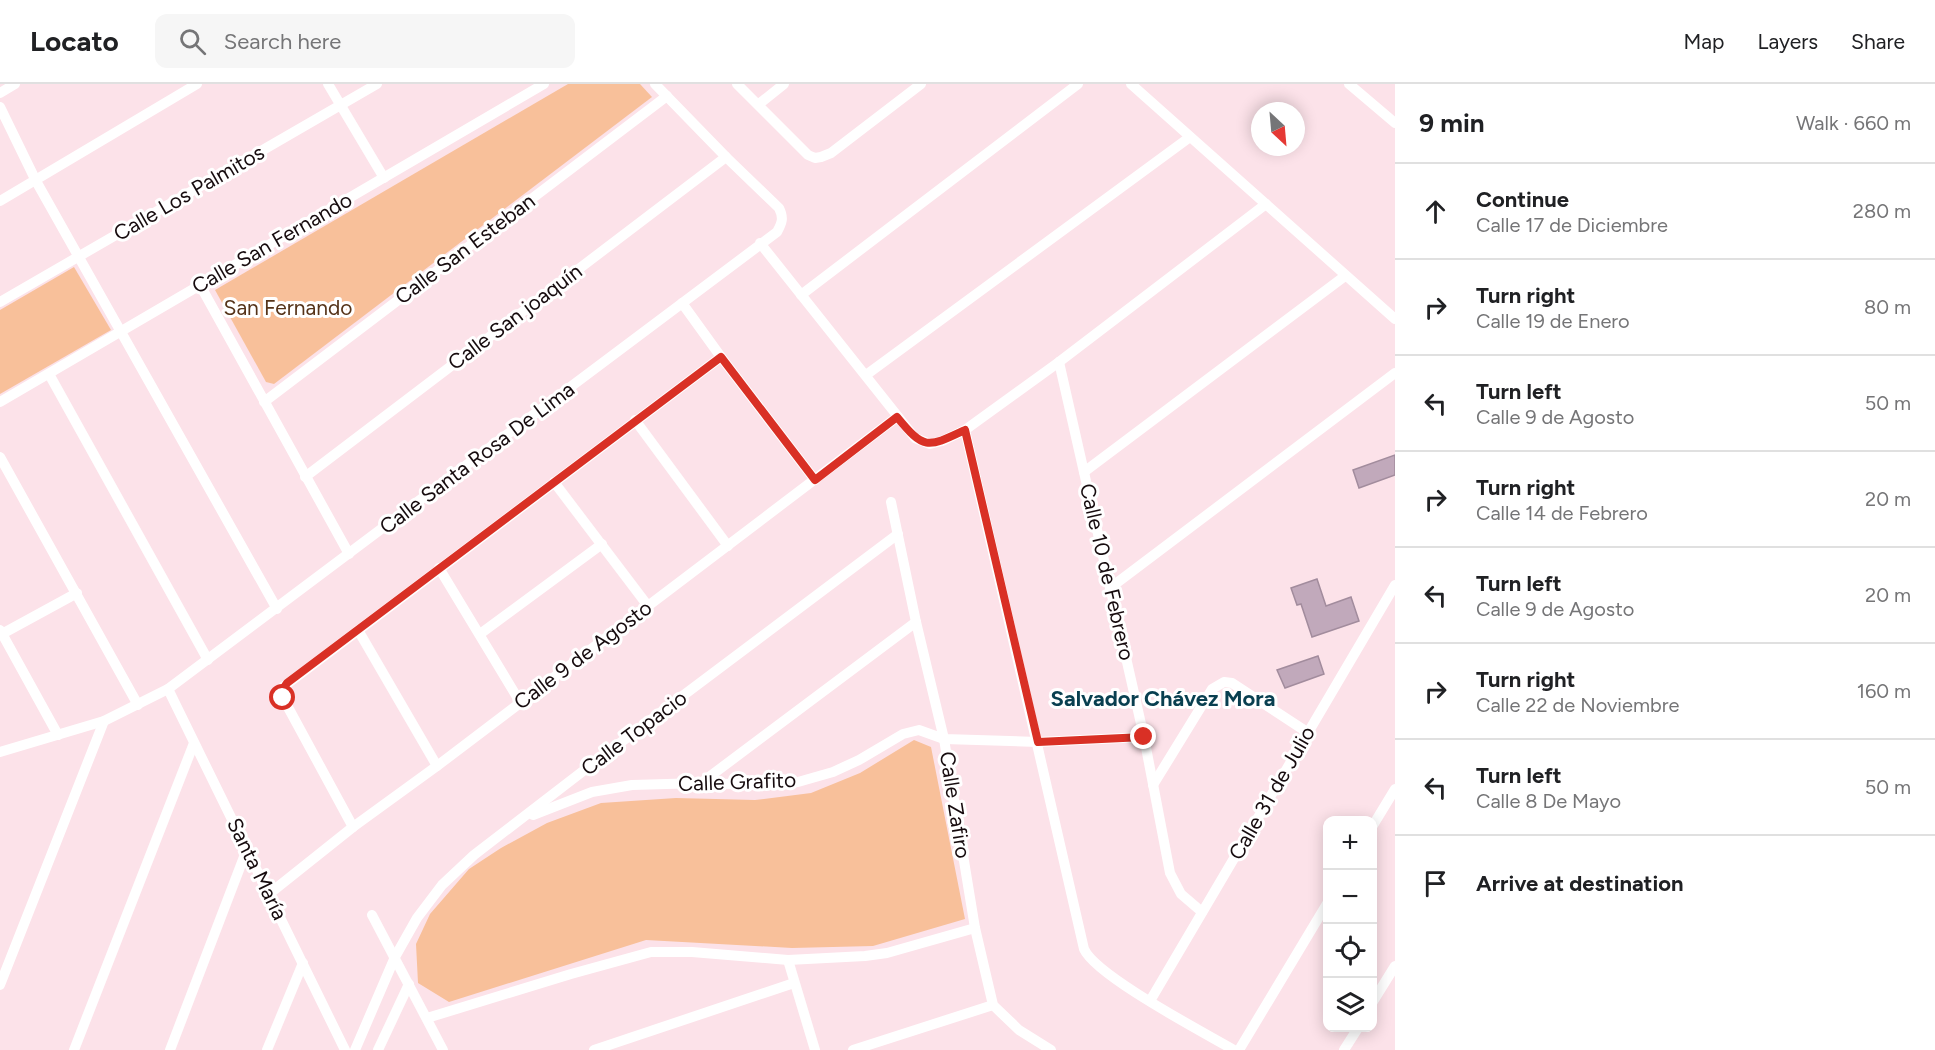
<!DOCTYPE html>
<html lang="en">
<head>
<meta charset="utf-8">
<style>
  :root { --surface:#fff; --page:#f6f6f6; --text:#202124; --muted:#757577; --line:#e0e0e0 }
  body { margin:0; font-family:Figtree,sans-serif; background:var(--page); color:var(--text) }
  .controls { position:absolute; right:18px; bottom:18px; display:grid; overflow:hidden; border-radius:12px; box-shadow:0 3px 15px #0003 }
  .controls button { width:54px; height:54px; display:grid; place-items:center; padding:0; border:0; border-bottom:2px solid var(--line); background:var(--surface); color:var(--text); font:30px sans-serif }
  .compass { position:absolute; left:1251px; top:18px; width:54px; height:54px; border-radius:50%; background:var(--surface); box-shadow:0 3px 15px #0003; rotate:154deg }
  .stop { position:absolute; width:18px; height:18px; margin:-14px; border:4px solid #d93025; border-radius:50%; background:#fff }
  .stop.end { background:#d93025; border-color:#fff; box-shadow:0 2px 6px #0008 }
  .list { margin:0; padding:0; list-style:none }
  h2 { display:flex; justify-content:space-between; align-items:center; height:78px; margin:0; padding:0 24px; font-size:26px }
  h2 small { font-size:20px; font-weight:400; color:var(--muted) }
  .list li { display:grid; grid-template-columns:39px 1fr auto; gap:18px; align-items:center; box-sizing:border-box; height:96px; padding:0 24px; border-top:2px solid var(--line) }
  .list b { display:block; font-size:22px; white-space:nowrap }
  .list p { margin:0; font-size:20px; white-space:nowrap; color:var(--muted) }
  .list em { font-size:20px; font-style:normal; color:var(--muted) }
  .icon { flex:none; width:33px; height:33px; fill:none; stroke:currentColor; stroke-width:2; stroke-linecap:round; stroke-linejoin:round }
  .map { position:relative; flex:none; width:1395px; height:966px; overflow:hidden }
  header { display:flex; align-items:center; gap:36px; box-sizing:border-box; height:84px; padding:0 30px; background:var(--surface); border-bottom:2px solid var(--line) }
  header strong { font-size:28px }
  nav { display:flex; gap:33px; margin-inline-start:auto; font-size:21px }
  .search { width:420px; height:54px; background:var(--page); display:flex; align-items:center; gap:15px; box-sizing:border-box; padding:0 21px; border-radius:12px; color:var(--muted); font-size:22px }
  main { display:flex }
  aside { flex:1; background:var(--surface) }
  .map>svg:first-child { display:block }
  .green { fill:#f8c09a }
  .building { fill:#c1a9bb; stroke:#a28c9d; stroke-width:1.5 }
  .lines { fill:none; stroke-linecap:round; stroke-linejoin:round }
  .minor { stroke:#fff; stroke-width:10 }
  .route { stroke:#d93025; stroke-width:8 }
  .labels { text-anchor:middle; stroke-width:6; stroke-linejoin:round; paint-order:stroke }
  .street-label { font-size:21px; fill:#160b0e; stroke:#fff }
  .park-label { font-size:21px; fill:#553319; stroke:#fff }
  .neighbourhood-label { font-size:22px; font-weight:bold; fill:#093f50; stroke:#fff }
</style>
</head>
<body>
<header>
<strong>Locato</strong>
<div class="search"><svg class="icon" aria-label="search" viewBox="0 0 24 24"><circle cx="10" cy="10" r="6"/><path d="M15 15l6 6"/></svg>Search here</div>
<nav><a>Map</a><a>Layers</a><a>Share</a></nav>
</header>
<main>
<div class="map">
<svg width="1395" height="966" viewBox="0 0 1395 966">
  <rect width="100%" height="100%" fill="#fce2e9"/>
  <g class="green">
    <polygon points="568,0 640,0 652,13 274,300 266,298 215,206"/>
    <polygon points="74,183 111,246 0,310 0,226"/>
    <polygon points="914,656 931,663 965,835 873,862 792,864 646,856 449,918 418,899 416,860 430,830 469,785 501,764 547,739 601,719 676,714 755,716 811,709 860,689"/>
  </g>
  <g class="building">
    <polygon points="1395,371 1395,391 1359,404 1353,386"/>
    <polygon points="1317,495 1326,522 1351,513 1359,537 1312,553 1301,520 1297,521 1291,504"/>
    <polygon points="1318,572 1324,590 1285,604 1277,586"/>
  </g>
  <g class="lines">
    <g class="minor">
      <polyline points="328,0 384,94"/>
      <polyline points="737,0 808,71 815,74 821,73 831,69 921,0"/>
      <polyline points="1131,0 1395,235"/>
      <polyline points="1349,0 1395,39"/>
      <polyline points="0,9 15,0"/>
      <polyline points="759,20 784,0"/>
      <polyline points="0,23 36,97 277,525"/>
      <polyline points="0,117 197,0"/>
      <polyline points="760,159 915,354 930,360 942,357 965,346 1059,278 1266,120"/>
      <polyline points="200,201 349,470"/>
      <polyline points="801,211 1078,0"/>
      <polyline points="0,218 377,0"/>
      <polyline points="682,219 721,273 815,396"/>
      <polyline points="1059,278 1144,653 1170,789 1181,810 1202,828"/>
      <polyline points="49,290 208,576"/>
      <polyline points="866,291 1190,53"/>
      <polyline points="0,318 544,0"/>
      <polyline points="264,318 667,12"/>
      <polyline points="635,336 728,462"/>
      <path d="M965,346L1084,865C1096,892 1203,948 1234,966"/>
      <polyline points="0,373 138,621"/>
      <polyline points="1084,388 1345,192"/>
      <polyline points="305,393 726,73"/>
      <polyline points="554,398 648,522"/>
      <polyline points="891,418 916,538 944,655 975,844 993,921 1019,946 1051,966"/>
      <polyline points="439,484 520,618"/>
      <polyline points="1110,504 1395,289"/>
      <polyline points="0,546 58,651"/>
      <polyline points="358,546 437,682"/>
      <polyline points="480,550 602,460"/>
      <polyline points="0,551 77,509"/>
      <polyline points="168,605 345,966"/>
      <path d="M0,668L104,637L168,605L777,148C782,139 784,134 779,124L726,73L655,0"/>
      <polyline points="701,699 916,538"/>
      <polyline points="1153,701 1212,605 1224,598 1232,599 1307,648"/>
      <polyline points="533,731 592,708 632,701 701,699 764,701 798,698 833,688 859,676 903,650 919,646 944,655 1038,658 1144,653"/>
      <polyline points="353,743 283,614 281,608 283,603 721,273"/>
      <polyline points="1372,743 1395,705"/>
      <polyline points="269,810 353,743 437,682 897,333"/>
      <polyline points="372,831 443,966"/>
      <polyline points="788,876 815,966"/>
      <polyline points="0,901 104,637"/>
      <polyline points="1150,917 1395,501"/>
      <polyline points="1372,919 1395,882"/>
      <polyline points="427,934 571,890 651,868 692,868 788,876 865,872 887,869 975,844"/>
      <polyline points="74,966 194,659"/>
      <polyline points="170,966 247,765"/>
      <polyline points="267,966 303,879"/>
      <polyline points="355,966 395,873 417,834 442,801 474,771 600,674 898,450"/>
      <polyline points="378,966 409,900"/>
      <polyline points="594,966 794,899"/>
      <polyline points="853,966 993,921"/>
      <polyline points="1239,966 1328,818"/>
      <polyline points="1344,966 1358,944"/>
    </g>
  </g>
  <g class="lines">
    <path class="route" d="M283,614L281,608L287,599L721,273L815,396L897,333C924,366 927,364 965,346L1038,658L1144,653"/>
  </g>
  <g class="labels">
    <g class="street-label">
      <text transform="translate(189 109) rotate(-30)" y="7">Calle Los Palmitos</text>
      <text transform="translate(272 159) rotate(-30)" y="7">Calle San Fernando</text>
      <text transform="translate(465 165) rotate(-37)" y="7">Calle San Esteban</text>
      <text transform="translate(515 233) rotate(-37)" y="7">Calle San joaquín</text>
      <text transform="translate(477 374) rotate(-37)" y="7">Calle Santa Rosa De Lima</text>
      <text transform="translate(1107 488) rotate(77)" y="7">Calle 10 de Febrero</text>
      <text transform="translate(583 571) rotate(-37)" y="7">Calle 9 de Agosto</text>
      <text transform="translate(634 649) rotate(-37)" y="7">Calle Topacio</text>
      <text transform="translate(737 698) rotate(-2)" y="7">Calle Grafito</text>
      <text transform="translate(1272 709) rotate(-60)" y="7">Calle 31 de Julio</text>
      <text transform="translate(955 721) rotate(81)" y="7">Calle Zafiro</text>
      <text transform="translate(257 785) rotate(64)" y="7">Santa María</text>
    </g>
    <g class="park-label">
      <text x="288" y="231">San Fernando</text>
    </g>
    <g class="neighbourhood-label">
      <text x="1163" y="622">Salvador Chávez Mora</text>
    </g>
  </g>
</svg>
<div class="controls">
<button>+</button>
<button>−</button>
<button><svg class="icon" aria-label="locate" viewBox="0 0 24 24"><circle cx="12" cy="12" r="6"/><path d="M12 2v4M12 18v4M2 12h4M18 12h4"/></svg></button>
<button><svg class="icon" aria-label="layers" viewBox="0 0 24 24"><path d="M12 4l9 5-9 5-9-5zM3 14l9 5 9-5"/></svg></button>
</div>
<svg class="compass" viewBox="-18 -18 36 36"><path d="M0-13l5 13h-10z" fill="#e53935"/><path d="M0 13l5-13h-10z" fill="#757577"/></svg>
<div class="stop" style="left:283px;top:614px"></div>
<div class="stop end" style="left:1144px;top:653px"></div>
</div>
<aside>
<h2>9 min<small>Walk · 660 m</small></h2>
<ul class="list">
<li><svg class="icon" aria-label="ahead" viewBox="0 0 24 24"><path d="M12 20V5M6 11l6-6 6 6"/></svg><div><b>Continue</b><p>Calle 17 de Diciembre</p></div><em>280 m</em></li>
<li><svg class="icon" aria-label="right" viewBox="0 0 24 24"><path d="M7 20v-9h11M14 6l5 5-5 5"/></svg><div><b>Turn right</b><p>Calle 19 de Enero</p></div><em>80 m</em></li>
<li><svg class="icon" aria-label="left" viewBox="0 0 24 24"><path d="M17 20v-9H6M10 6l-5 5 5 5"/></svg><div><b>Turn left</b><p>Calle 9 de Agosto</p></div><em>50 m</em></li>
<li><svg class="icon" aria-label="right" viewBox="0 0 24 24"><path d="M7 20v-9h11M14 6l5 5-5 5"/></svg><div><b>Turn right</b><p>Calle 14 de Febrero</p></div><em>20 m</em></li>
<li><svg class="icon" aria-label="left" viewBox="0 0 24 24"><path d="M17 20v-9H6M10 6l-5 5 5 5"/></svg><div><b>Turn left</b><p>Calle 9 de Agosto</p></div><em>20 m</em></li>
<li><svg class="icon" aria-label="right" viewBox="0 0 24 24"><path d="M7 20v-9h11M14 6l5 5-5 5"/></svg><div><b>Turn right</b><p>Calle 22 de Noviembre</p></div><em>160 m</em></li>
<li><svg class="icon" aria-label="left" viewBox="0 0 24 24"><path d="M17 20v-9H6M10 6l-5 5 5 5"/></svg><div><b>Turn left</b><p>Calle 8 De Mayo</p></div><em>50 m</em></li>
<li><svg class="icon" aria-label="arrive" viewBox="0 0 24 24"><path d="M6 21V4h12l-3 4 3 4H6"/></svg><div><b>Arrive at destination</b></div></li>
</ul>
</aside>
</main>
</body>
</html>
